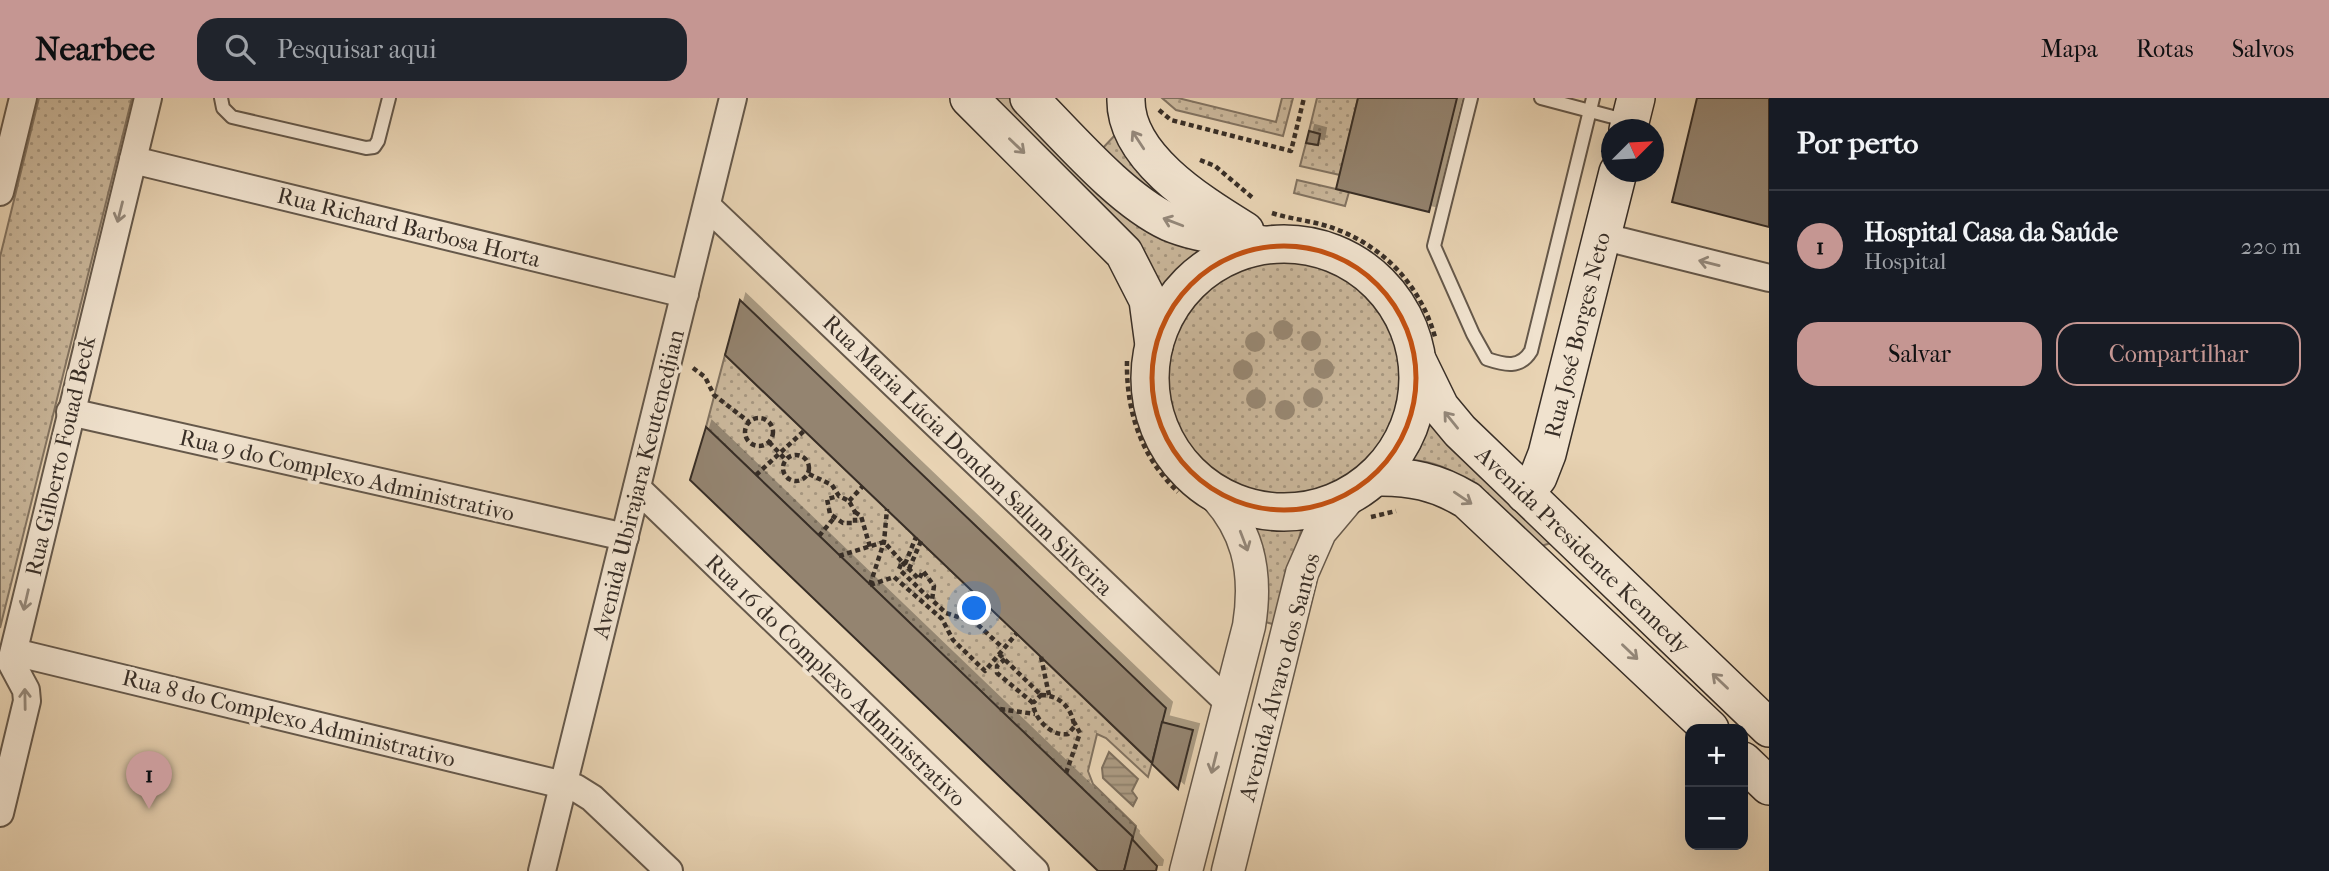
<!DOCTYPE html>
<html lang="pt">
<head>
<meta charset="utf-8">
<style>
  :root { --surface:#171b24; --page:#20242c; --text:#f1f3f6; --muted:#9ea1a6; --line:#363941; --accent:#c59692 }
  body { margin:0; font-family:"IM FELL French Canon",serif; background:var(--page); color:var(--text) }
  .controls { position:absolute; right:21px; bottom:21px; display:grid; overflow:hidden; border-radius:14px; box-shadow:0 7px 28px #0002 }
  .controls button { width:63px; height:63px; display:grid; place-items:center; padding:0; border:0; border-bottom:2px solid var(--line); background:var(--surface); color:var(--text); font:35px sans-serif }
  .compass { position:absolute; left:1601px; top:21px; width:63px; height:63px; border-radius:50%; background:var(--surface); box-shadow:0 7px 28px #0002; rotate:66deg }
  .you { position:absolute; left:975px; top:511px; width:24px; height:24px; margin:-18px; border:5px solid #fff; border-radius:50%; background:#1a73e8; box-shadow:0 0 0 10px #1a73e833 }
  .badge { display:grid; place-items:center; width:46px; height:46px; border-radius:50%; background:var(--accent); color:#111; font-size:23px; font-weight:700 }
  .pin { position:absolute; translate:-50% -58px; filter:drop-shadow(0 2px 4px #0008) }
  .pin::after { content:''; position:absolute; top:37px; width:24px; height:21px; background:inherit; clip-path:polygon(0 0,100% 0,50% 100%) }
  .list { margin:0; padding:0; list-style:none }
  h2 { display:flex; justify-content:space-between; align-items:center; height:91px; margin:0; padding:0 28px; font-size:30px }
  h2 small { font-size:23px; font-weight:400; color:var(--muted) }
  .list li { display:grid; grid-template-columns:46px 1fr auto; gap:21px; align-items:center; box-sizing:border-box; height:112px; padding:0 28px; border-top:2px solid var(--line) }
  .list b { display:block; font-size:26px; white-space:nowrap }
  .list p { margin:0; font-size:23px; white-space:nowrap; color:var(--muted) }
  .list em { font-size:23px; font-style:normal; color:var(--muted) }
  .actions { display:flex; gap:14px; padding:21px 28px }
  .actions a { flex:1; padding:16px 0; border:2px solid var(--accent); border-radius:21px; text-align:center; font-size:24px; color:var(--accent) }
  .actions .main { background:var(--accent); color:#111 }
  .icon { flex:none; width:38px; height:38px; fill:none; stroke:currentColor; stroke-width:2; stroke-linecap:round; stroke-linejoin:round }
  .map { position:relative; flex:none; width:1769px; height:773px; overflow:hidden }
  header { display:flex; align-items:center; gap:42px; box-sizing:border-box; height:98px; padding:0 35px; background:var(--accent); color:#111 }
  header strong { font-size:33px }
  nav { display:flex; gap:38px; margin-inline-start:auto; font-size:24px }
  .search { width:490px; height:63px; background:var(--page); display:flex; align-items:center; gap:18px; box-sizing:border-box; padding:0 24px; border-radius:21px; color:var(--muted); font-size:26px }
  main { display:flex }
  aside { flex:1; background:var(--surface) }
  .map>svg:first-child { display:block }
  .grass { fill:url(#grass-dots); stroke:#827361; stroke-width:2 }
  .water { fill:url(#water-rules); stroke:#7e705e; stroke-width:2 }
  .building { fill:#948470; stroke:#392f27; stroke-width:2; filter:url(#shadow) }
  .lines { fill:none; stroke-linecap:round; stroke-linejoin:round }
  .service-casing { stroke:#65584a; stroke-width:16 }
  .minor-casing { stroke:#65584a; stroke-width:30 }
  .tertiary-casing { stroke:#65584a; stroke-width:35 }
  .secondary-casing { stroke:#392f27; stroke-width:40 }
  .path { stroke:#392f27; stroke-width:4.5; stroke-dasharray:5 3.5; stroke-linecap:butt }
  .service { stroke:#f0e2ce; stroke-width:12 }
  .minor { stroke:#f0e2ce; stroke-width:26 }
  .tertiary { stroke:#f0e2ce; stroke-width:32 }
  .secondary { stroke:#f0e2ce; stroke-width:37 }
  .tree { fill:#988873 }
  .oneway { stroke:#94887a }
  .marked { fill:none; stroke:#c55111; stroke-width:5; stroke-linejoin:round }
  .labels { text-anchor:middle; stroke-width:7; stroke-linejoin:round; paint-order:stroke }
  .street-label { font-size:23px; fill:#392f27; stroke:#f0e2ce }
</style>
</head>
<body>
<header>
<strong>Nearbee</strong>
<div class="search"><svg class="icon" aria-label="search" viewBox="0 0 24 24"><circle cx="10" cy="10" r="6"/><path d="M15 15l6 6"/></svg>Pesquisar aqui</div>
<nav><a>Mapa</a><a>Rotas</a><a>Salvos</a></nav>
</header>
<main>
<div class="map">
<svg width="1769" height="773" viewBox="0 0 1769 773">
  <defs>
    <pattern id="grass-dots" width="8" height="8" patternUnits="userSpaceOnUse" patternTransform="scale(1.75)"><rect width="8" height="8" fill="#cab79b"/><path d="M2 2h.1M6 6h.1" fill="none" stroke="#a5957e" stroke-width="1.8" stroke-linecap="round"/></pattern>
    <pattern id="water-rules" width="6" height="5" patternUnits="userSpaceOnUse" patternTransform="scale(1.75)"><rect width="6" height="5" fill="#ac9b83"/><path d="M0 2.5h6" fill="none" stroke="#8d7f6b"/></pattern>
    <filter id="shadow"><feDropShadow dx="6" dy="-6" stdDeviation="0" flood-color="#0004"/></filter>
  </defs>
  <rect width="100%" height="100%" fill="#e8d3b3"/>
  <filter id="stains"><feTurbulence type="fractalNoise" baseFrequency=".00286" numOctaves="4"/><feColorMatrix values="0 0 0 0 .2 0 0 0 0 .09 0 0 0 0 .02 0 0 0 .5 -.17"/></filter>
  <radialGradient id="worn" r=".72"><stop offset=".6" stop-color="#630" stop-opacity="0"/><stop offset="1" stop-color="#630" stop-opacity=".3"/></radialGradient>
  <g class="grass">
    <polygon points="39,0 132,0 0,530 0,159"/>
    <polygon points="987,0 1009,0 1125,112 1205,153 1186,167 1163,192"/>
    <polygon points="1162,0 1178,0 1276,24 1282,0 1293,0 1283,38 1176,12"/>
    <polygon points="1317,0 1358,0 1340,77 1300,68 1306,45 1317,47 1320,36 1309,33"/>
    <polygon points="1116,36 1171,102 1166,107 1101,52"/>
    <polygon points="1297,82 1349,94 1345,108 1294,95"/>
    <circle cx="1284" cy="278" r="118"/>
    <polygon points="725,257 1152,665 1148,679 1106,640 1097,636 1088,673 1093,686 1136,728 1133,739 706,329"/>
    <path d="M1426,321L1554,444L1538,449C1502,414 1466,365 1412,362L1409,356Z"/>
    <polygon points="1258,424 1298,426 1302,429 1276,527 1262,523 1253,427"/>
  </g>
  <polygon class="water" points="1109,654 1138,681 1132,693 1137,700 1133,708 1103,680 1102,670"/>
  <g class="building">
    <polygon points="1358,0 1457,0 1429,114 1336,91"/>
    <polygon points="1697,0 1769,0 1769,129 1672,104"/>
    <polygon points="1309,33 1320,36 1318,47 1306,45"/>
    <polygon points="740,202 1166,610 1152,665 725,257"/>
    <polygon points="706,329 1133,739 1124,773 1098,773 690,382"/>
    <polygon points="1162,624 1193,632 1178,691 1152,666"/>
    <polygon points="1132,741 1157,768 1156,773 1124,773"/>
  </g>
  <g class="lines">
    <defs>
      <g id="service">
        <polyline points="221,0 223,10 232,19 366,50 374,49 378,43 389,0"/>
        <path d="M1471,0L1434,148L1473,236L1487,261C1505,267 1520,271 1531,253L1593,0"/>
        <polyline points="1541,0 1628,23"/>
      </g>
      <g id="minor">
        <polyline points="133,62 685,196"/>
        <polyline points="0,94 23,0"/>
        <polyline points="707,108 1229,605"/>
        <polyline points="1601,138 1769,180"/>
        <polyline points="70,314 625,439"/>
        <polyline points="637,390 1035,773"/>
        <polyline points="14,554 576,690 592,700 669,773"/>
        <polyline points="0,715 27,603 26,592 11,564 148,0"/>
        <polyline points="542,773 733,0"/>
      </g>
      <g id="tertiary">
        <path d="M1186,773L1249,528C1258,473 1248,427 1206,388"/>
        <polyline points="1228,773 1302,475 1320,434 1352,396"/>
      </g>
      <g id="secondary">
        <polyline points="969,0 1124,155 1148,202 1154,247"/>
        <path d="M1029,0C1067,38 1121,102 1169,124C1197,136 1232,139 1262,147"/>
        <path d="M1126,0C1124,59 1200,105 1245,133"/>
        <polyline points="1628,32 1636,0"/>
        <circle cx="1284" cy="280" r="134"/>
        <polyline points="1418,264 1440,309 1460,333 1769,630"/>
        <path d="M1375,379C1410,378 1437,384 1467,402L1710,631"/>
        <polyline points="1525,396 1538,379 1547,356 1618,74"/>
        <polyline points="1743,663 1769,688"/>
      </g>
    </defs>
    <use href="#service" class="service-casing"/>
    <use href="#minor" class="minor-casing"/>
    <use href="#tertiary" class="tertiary-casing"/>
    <use href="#secondary" class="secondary-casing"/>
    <g class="path">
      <polyline points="1159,12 1171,22 1291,53 1304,0"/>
      <polyline points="1200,62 1215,68 1254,101"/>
      <path d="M1272,115C1287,120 1304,122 1320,126C1376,141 1419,182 1435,239"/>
      <path d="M1127,263C1126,313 1141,359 1178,394"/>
      <polyline points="693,270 705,279 714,297 749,324"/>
      <circle cx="759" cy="334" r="14"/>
      <polyline points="769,344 786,362"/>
      <circle cx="796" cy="370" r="13"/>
      <polyline points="809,376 832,387 839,398 849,403 855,414 855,425 843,425 830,416 827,401 839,398"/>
      <polyline points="756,377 805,332"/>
      <polyline points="849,403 863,388"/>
      <polyline points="855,414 861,418 870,449"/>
      <polyline points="1371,419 1396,413"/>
      <polyline points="819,438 834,420"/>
      <polyline points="839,458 884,444 902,464 899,471 931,502"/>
      <polyline points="902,464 919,481 923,473 934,488 932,502 946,515 976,525 1003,550"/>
      <polyline points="905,466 916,439"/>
      <polyline points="909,471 921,443"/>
      <polyline points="870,487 894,479 942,521 953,542 985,573 1017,535"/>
      <polyline points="870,487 884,444 887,411"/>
      <polyline points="999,556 1041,597"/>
      <polyline points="1041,559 1049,597"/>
      <polyline points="1005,561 997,568 997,575 1033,605"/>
      <path d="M1041,597C1060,597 1073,611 1074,629L1068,636C1052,639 1034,621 1033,605Z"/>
      <polyline points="1000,611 1035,616"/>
      <polyline points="1066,675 1080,635 1074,624"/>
    </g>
    <use href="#service" class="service"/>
    <use href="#minor" class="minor"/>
    <use href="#tertiary" class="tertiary"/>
    <use href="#secondary" class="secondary"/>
  </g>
  <g class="tree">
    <circle cx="1283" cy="232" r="10"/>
    <circle cx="1311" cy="243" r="10"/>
    <circle cx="1255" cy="244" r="10"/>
    <circle cx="1324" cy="271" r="10"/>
    <circle cx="1243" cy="272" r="10"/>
    <circle cx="1313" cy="300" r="10"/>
    <circle cx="1256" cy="301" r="10"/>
    <circle cx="1285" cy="312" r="10"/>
  </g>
  <defs><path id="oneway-shaft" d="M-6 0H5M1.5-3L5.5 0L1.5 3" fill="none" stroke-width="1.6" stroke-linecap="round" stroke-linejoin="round" transform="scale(1.75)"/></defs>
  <g class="oneway">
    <use href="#oneway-shaft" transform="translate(1138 42) rotate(-123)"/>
    <use href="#oneway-shaft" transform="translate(1017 48) rotate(44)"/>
    <use href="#oneway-shaft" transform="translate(120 114) rotate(104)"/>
    <use href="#oneway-shaft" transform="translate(1173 124) rotate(-159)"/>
    <use href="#oneway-shaft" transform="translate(1709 165) rotate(-166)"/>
    <use href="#oneway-shaft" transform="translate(1451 322) rotate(-129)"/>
    <use href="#oneway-shaft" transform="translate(1463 400) rotate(34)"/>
    <use href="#oneway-shaft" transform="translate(1244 443) rotate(69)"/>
    <use href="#oneway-shaft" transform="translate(26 502) rotate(103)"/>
    <use href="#oneway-shaft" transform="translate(1630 554) rotate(44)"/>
    <use href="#oneway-shaft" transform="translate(1720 583) rotate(-136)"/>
    <use href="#oneway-shaft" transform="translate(25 601) rotate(-91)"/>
    <use href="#oneway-shaft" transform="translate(1214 665) rotate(104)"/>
  </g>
  <path class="marked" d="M1152 280a132 132 0 1 1 264 0a132 132 0 1 1-264 0Z"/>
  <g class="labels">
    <g class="street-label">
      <text transform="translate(409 129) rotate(14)" y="8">Rua Richard Barbosa Horta</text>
      <text transform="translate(1577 237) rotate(-76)" y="8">Rua José Borges Neto</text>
      <text transform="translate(968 357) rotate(44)" y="8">Rua Maria Lúcia Dondon Salum Silveira</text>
      <text transform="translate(60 358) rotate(-77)" y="8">Rua Gilberto Fouad Beck</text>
      <text transform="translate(347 377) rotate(13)" y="8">Rua 9 do Complexo Administrativo</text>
      <text transform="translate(638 386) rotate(-76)" y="8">Avenida Ubirajara Keutenedjian</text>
      <text transform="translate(1583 452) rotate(44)" y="8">Avenida Presidente Kennedy</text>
      <text transform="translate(1279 579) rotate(-75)" y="8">Avenida Álvaro dos Santos</text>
      <text transform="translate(836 582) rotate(44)" y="8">Rua 16 do Complexo Administrativo</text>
      <text transform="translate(289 620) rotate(14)" y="8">Rua 8 do Complexo Administrativo</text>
    </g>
  </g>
  <rect width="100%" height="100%" filter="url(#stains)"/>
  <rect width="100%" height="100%" fill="url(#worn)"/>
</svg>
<div class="controls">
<button>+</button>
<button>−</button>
</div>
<svg class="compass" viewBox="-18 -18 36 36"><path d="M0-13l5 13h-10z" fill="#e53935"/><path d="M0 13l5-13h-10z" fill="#9ea1a6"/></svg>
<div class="you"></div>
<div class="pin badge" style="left:149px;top:711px">1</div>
</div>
<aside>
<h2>Por perto<small></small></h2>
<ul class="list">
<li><span class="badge">1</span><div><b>Hospital Casa da Saúde</b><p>Hospital</p></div><em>220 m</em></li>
</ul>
<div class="actions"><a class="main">Salvar</a><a>Compartilhar</a></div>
</aside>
</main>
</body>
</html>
